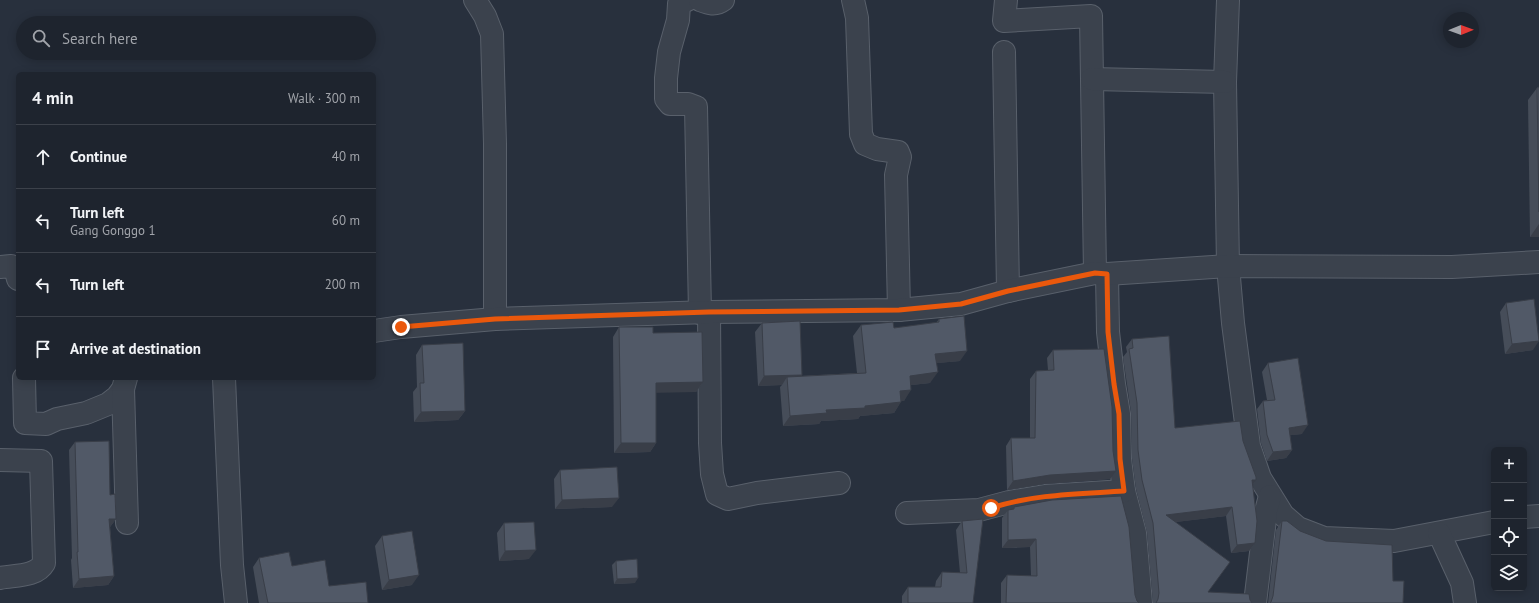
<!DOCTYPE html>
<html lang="en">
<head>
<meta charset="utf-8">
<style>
  :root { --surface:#1e242e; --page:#262c36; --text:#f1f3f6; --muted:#a1a4aa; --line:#3c414a }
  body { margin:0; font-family:"PT Sans",sans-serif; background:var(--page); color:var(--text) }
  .controls { position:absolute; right:12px; bottom:12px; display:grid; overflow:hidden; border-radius:6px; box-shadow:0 2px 10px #0003 }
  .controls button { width:36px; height:36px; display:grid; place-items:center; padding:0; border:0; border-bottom:1px solid var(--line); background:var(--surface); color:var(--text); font:20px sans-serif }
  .compass { position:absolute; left:1443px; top:12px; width:36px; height:36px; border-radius:50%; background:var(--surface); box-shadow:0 2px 10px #0003; rotate:89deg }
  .stop { position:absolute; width:12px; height:12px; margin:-9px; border:3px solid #ea580c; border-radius:50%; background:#fff }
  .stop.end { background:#ea580c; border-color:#fff; box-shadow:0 1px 4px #0008 }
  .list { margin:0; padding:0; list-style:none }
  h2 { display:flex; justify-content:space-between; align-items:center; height:52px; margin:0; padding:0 16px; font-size:17px }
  h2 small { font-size:13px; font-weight:400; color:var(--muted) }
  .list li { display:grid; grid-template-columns:26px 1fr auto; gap:12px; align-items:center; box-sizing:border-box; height:64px; padding:0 16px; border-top:1px solid var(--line) }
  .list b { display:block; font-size:15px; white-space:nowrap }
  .list p { margin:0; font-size:13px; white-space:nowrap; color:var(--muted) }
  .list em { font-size:13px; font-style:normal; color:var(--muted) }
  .icon { flex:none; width:22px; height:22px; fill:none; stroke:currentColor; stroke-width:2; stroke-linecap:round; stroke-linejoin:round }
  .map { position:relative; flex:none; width:1539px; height:603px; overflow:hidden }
  .search { position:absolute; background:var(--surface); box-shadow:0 2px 10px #0003; left:16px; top:16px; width:360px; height:44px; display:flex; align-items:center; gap:10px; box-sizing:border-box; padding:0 14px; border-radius:22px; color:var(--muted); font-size:15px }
  .panel { position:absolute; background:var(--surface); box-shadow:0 2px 10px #0003; left:16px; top:72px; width:360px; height:308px; border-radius:6px }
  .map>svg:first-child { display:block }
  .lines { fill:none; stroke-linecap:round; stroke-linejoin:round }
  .street-casing { stroke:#59606b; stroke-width:24 }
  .street { stroke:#3b424d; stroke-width:22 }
  .wall { fill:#464d59 }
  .shaded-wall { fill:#393e48 }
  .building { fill:#515967; stroke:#393e48 }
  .route { stroke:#ea580c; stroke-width:5 }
</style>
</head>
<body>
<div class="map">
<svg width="1539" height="603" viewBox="0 0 1539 603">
  <rect width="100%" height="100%" fill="#28303d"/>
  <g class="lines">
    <defs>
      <g id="street">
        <polyline points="475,0 485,16 492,34 495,144 495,319"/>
        <polyline points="687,0 679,4 678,20 669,52 666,78 666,99 670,104 688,104 696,107 700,313"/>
        <path d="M700,0C708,3 715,6 723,0"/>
        <polyline points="853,0 857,18 861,134 865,144 877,149 898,152 900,157 896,175 899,310"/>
        <polyline points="1006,0 1004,21 1091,16 1095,273"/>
        <polyline points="1228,0 1225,82 1228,266 1233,323 1249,446 1260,478 1283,515 1298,528 1324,538 1394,541 1494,522"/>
        <polyline points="1004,52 1008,291"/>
        <polyline points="1092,79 1225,82"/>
        <polyline points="0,267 11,266 16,272 18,279"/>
        <polyline points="1107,274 1108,332 1114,384 1119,414 1120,459 1124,491 1135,533 1141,603"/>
        <polyline points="709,312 710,443 712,474 717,494 728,499 757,493 839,483"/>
        <polyline points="374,331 401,327 495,319 709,312 899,310 961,304 1008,291 1095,273 1107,274 1228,266 1452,267 1539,262"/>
        <polyline points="24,378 25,423 46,424 57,419 86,413 108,404 117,397 123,389 126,378"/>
        <polyline points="224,378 232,565 236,603"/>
        <polyline points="123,389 127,523"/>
        <path d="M0,460L41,461L44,563C36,577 15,575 0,578"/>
        <polyline points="907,513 979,510 1009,502 1045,496 1124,491"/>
        <polyline points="1524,517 1539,516"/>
        <polyline points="1439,533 1462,583 1465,603"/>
        <polyline points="1255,603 1266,511 1270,496"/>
      </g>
    </defs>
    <use href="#street" class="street-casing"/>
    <use href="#street" class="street"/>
  </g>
  <g class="wall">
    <polygon points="1539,87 1539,237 1530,237 1528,100 1537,88"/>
    <polygon points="1506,303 1533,350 1505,354 1500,312"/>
    <polygon points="939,319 960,361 936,363 930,383 911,385 904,401 901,401 894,413 860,416 858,419 821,421 819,424 783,426 780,387 782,385 758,386 755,332 762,323 802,375 801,376 857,373 853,336 861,325 894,328 936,323"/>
    <polygon points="619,327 653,333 703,382 696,392 656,392 656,443 650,452 614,453 613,337"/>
    <polygon points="1132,339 1175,428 1243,441 1256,480 1252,486 1255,543 1249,551 1231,553 1226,516 1175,522 1208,592 1250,600 1252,603 1153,603 1147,532 1136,489 1132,458 1131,412 1123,357 1127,352 1126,347"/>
    <polygon points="422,345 465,411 458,420 414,422 413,392 417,387 416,355"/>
    <polygon points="1053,350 1110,479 1044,484 1007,490 1006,446 1011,438 1030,438 1030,379 1036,371 1048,370 1047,358"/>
    <polygon points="1268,363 1302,434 1290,435 1292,450 1286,458 1267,461 1261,443 1257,409 1263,401 1267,400 1262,372"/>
    <polygon points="75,442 110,495 116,519 110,527 114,576 108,585 73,588 71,560 72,558 69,450"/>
    <polygon points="560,470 612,507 555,509 554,479"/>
    <polygon points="1014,507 1135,595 1137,601 1139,603 1001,603 1001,583 1007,575 1031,576 1030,547 1002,548 1002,518 1008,510 1012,510"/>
    <polygon points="962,521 973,603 902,603 902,596 908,587 935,587 936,581 942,572 960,573 956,530"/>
    <polygon points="1282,521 1300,531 1393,581 1403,603 1268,603 1276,530"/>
    <polygon points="504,523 529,559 499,561 497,533"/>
    <polygon points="382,536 412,585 382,590 375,546"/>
    <polygon points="259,558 292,566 329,586 368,603 259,603 253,567"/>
    <polygon points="616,561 635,583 614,584 612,565"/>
  </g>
  <g class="shaded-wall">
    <polygon points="1539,224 1539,237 1530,237"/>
    <polygon points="1539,341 1533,350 1505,354 1512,344"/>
    <polygon points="967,351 960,361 928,364 935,354"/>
    <polygon points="938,372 930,383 903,386 910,376"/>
    <polygon points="802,375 795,384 787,377 782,385 758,386 764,376"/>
    <polygon points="703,382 696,392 649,393 656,383"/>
    <polygon points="911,390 904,401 893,401 900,391"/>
    <polygon points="901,402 894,413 860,416 858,419 821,421 819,424 783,426 790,416 826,410"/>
    <polygon points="465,411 458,420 414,422 421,412"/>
    <polygon points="1308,425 1302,434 1283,436 1289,428"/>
    <polygon points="621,443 656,443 650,452 614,453"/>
    <polygon points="1292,450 1286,458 1267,461 1273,452"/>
    <polygon points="1116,471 1110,479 1044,484 1007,490 1013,481 1050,475"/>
    <polygon points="1252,480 1256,480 1250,489"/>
    <polygon points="619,498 612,507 555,509 562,500"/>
    <polygon points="1232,507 1226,516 1160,524 1166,515"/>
    <polygon points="109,519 116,519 110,527 103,528"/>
    <polygon points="1036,539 1030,547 1002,548 1008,540"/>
    <polygon points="1255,543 1249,551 1231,553 1237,545"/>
    <polygon points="536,550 529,559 499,561 505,551"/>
    <polygon points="419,575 412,585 382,590 389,580"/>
    <polygon points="114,576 108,585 73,588 79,579"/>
    <polygon points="638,578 635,583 614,584 617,579"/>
  </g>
  <g class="building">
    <polygon points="1539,87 1539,212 1537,88"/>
    <polygon points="1534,299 1539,341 1512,344 1506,303"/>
    <polygon points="964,316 967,351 935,354 938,372 910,376 911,390 900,391 901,402 865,406 865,408 826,410 827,413 790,416 787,377 866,373 861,325 893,322 894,328 939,322 939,319"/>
    <polygon points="800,321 802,375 764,376 762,323"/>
    <polygon points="619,327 653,327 653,333 702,332 703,382 656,383 656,443 621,443"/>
    <polygon points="1169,336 1175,428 1240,421 1243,441 1256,477 1256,480 1252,480 1257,521 1255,543 1237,545 1232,507 1166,515 1230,562 1208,592 1249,594 1250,600 1252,603 1156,603 1158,599 1159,593 1153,523 1142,480 1138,450 1137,403 1129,349 1133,348 1132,339"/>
    <polygon points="463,343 465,411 421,412 420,383 424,383 422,345"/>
    <polygon points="1104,349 1112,407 1113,451 1116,471 1050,475 1013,481 1011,438 1035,438 1036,371 1054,370 1053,350"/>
    <polygon points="1298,358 1308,425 1289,428 1292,450 1273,452 1267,435 1263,401 1275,400 1268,363"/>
    <polygon points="109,441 110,495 115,494 116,519 109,519 114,576 79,579 77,552 78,552 75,442"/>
    <polygon points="617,467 619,498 562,500 560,470"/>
    <polygon points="1121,496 1129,527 1135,595 1137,601 1139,603 1006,603 1007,575 1037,576 1036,539 1008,540 1008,510 1014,509 1014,507 1052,500"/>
    <polygon points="983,519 973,603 908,603 908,587 941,587 942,572 967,573 962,521"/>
    <polygon points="1282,521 1287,521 1300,531 1326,541 1392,545 1393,581 1404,581 1403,603 1270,603 1271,602 1273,596"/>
    <polygon points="534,522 536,550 505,551 504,523"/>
    <polygon points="412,531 419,575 389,580 382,536"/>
    <polygon points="289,552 292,566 325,560 329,586 366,582 368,603 268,603 259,558"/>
    <polygon points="637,559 638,578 617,579 616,561"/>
  </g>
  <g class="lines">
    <path class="route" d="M401,327L495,319L709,312L899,310L961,304L1008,291L1095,273L1107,274L1108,332L1114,384L1119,414L1120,459L1124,491C1079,494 1034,494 991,508"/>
  </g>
</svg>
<div class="controls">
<button>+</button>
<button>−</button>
<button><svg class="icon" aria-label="locate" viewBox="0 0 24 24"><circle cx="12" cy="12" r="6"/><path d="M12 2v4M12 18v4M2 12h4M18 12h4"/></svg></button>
<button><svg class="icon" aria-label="layers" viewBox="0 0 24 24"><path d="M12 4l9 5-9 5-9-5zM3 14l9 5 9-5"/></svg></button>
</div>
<svg class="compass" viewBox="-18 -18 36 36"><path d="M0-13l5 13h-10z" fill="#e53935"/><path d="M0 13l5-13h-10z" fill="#a1a4aa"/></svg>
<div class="stop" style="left:991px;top:508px"></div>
<div class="stop end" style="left:401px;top:327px"></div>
<div class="search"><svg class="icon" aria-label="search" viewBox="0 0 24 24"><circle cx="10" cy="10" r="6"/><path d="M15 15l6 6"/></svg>Search here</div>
<section class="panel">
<h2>4 min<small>Walk · 300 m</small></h2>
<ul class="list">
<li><svg class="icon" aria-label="ahead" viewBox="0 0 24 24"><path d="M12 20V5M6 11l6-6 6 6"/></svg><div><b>Continue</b></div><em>40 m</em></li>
<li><svg class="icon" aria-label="left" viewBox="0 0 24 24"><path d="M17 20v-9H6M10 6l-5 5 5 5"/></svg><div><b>Turn left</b><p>Gang Gonggo 1</p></div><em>60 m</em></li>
<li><svg class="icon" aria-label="left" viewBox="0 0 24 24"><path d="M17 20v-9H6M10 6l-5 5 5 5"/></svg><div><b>Turn left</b></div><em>200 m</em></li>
<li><svg class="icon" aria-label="arrive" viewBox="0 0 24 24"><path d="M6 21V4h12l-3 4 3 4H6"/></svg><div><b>Arrive at destination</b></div></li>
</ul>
</section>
</div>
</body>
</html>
